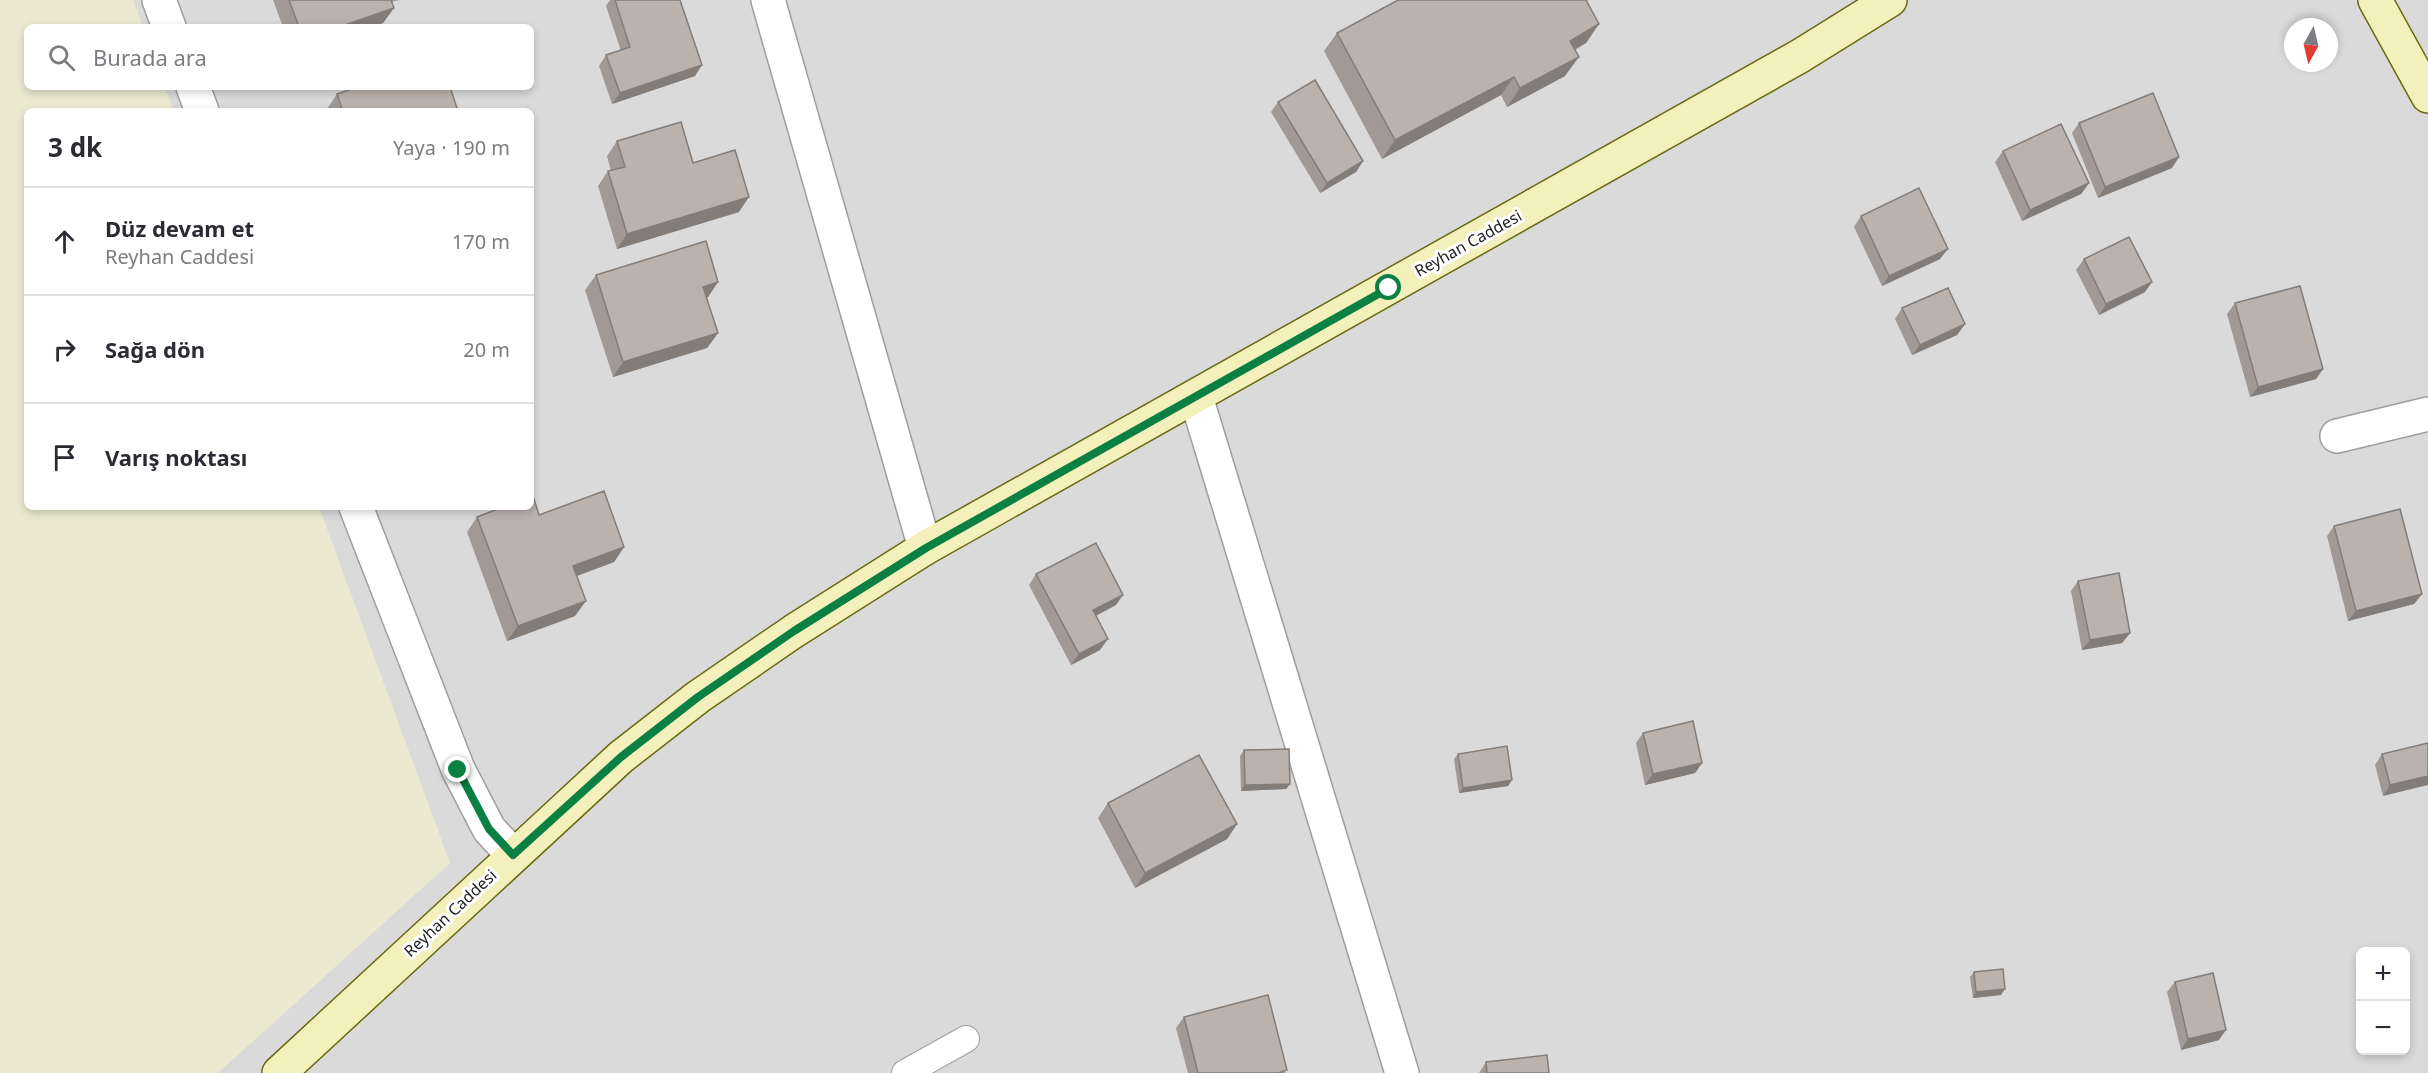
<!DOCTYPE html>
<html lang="tr">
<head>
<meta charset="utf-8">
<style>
  :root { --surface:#fff; --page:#f7f7f7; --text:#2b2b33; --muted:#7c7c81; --line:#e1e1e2 }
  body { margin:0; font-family:"Noto Sans",sans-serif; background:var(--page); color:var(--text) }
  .controls { position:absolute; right:18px; bottom:18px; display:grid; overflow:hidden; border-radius:9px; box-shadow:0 3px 9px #0003 }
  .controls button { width:54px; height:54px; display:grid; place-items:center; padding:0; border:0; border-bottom:2px solid var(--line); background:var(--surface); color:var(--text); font:30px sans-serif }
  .compass { position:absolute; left:2284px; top:18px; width:54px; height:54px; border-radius:50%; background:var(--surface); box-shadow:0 3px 9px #0003; rotate:188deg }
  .stop { position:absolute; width:18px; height:18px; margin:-14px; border:4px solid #0b8043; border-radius:50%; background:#fff }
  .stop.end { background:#0b8043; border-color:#fff; box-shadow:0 2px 6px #0008 }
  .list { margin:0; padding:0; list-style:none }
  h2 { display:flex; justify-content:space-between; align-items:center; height:78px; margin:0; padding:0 24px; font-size:26px }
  h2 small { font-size:20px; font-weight:400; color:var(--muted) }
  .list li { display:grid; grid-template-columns:39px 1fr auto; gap:18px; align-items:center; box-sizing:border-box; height:108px; padding:0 24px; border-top:2px solid var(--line) }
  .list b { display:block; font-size:22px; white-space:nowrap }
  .list p { margin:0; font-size:20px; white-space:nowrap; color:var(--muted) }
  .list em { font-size:20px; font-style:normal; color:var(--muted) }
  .icon { flex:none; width:33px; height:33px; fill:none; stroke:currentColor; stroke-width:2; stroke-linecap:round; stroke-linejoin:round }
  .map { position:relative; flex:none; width:2428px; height:1073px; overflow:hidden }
  .search { position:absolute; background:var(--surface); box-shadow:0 3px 9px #0003; left:24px; top:24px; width:510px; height:66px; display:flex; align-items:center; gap:15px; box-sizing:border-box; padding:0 21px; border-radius:9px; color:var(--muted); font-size:22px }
  .panel { position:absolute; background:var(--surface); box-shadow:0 3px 9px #0003; left:24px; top:108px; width:510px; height:402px; border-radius:9px }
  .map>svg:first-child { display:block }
  .residential { fill:#dbdada; fill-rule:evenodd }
  .farmland { fill:#ebead1 }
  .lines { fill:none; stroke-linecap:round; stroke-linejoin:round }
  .lane-casing { stroke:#9e9e9e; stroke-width:28 }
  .street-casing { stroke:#9e9e9e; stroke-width:36 }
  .secondary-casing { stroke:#6a6a0f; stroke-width:36 }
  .lane { stroke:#fff; stroke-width:26 }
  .street { stroke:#fff; stroke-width:33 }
  .secondary { stroke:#f3f0bc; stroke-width:33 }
  .wall { fill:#a09995 }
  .shaded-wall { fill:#827d79 }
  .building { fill:#bab2ad; stroke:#827d79; stroke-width:1.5 }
  .route { stroke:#0b8043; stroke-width:8 }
  .labels { text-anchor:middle; stroke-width:6; stroke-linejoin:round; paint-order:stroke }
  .street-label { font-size:16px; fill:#1d1d1d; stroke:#fff }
</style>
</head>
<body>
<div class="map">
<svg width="2428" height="1073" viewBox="0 0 2428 1073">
  <rect width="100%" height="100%" fill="#ede9e4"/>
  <path class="residential" d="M0,0H2428V1073H0ZM27,27H531V87H27ZM2293,27H2329V63H2293ZM27,111H531V507H27ZM2360,952H2406V1050H2360Z"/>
  <polygon class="farmland" points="0,0 133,0 143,27 27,27 27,87 165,87 174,111 27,111 27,507 319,507 450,863 218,1073 0,1073"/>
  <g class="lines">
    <defs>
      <polyline id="lane" points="905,1073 966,1039"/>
      <g id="street">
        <polyline points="159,0 169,27"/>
        <polyline points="768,0 925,548"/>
        <polyline points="193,87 202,111"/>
        <polyline points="1196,397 1402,1073"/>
        <polyline points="2337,436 2428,414"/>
        <polyline points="356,507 458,769 489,829 513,855"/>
      </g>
      <g id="secondary">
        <polyline points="2375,0 2428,96"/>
        <polyline points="279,1073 621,757 698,697 794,631 925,548 1800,56 1890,0"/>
      </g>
    </defs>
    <use href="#lane" class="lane-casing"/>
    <use href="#street" class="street-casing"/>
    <use href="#secondary" class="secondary-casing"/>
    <use href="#lane" class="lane"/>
    <use href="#street" class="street"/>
    <use href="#secondary" class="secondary"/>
  </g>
  <g class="wall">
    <polygon points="273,0 399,0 392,2 394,8 383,23 371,27 283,27"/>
    <polygon points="610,0 680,0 695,76 612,104 599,66 606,55 621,51 606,6"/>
    <polygon points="1398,0 1588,0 1587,1 1599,24 1586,43 1575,50 1565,76 1507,107 1501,95 1382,159 1324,51 1337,33"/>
    <polygon points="337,94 458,111 327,111 327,109"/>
    <polygon points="1278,102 1363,161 1356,172 1320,193 1271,112"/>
    <polygon points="2079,123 2172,168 2098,198 2072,133"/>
    <polygon points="617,141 693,163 739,212 617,249 598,186 608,171 611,171 607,156"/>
    <polygon points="2003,151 2089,183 2081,194 2022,221 1995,162"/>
    <polygon points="1861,216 1940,259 1882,286 1854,227"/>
    <polygon points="2084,259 2145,292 2099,315 2076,270"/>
    <polygon points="596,275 718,282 708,297 706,297 718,333 707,348 613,377 585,290"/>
    <polygon points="2235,303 2323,369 2316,379 2250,397 2227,314"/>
    <polygon points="1902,308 1965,324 1957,335 1912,355 1895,319"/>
    <polygon points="539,515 624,547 614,562 577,576 575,616 507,641 467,532 477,517"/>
    <polygon points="2334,526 2422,594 2414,604 2348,621 2327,536"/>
    <polygon points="1036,574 1116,605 1096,616 1100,650 1071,665 1029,585"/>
    <polygon points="2078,581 2130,633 2122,643 2082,650 2071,591"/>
    <polygon points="1643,733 1702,763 1695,773 1645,785 1636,743"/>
    <polygon points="2428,743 2383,796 2375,765 2382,754"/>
    <polygon points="1244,750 1290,784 1286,789 1241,791 1240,756"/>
    <polygon points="1458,754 1512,780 1508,786 1459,793 1454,759"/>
    <polygon points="1108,803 1237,824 1227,839 1135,888 1098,818"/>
    <polygon points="1974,972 2001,995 1973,998 1970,977"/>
    <polygon points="2175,982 2219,1040 2181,1050 2167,992"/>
    <polygon points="1184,1017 1286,1073 1188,1073 1176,1028"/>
    <polygon points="1486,1062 1549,1073 1479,1073"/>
  </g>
  <g class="shaded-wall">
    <polygon points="394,8 383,23 371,27 339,27"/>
    <polygon points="1599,24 1586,43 1557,59 1570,41"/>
    <polygon points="1579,57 1565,76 1507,107 1520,88"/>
    <polygon points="702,65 695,76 612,104 620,93"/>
    <polygon points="1514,77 1501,95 1382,159 1395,140"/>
    <polygon points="2179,157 2172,168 2098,198 2105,187"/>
    <polygon points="1363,161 1356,172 1320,193 1327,183"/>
    <polygon points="2089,183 2081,194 2022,221 2030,210"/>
    <polygon points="749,197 739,212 617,249 627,234"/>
    <polygon points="1948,249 1940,259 1882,286 1889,276"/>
    <polygon points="718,282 708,297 693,302 703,287"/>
    <polygon points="2152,282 2145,292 2099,315 2106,304"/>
    <polygon points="1965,324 1957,335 1912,355 1920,345"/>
    <polygon points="718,333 707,348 613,377 623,362"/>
    <polygon points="2323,369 2316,379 2250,397 2258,387"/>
    <polygon points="624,547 614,562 563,581 573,566"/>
    <polygon points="2422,594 2414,604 2348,621 2356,611"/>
    <polygon points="1123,595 1116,605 1085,621 1093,610"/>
    <polygon points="586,601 575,616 507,641 518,626"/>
    <polygon points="2130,633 2122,643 2082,650 2090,640"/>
    <polygon points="1108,639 1100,650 1071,665 1079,654"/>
    <polygon points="1702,763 1695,773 1645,785 1653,774"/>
    <polygon points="2428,776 2428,785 2383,796 2390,785"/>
    <polygon points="1512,780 1508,786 1459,793 1463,788"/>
    <polygon points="1290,784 1286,789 1241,791 1245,785"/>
    <polygon points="1237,824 1227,839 1135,888 1145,873"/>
    <polygon points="2005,989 2001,995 1973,998 1976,992"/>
    <polygon points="2226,1030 2219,1040 2181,1050 2188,1039"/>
  </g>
  <g class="building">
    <polygon points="289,0 391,0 394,8 339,27 299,27"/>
    <polygon points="615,0 680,0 702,65 620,93 606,55 630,47"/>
    <polygon points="1398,0 1586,0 1599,24 1570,41 1579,57 1520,88 1514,77 1395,140 1337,33"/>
    <polygon points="1315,80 1363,161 1327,183 1278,102"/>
    <polygon points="358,87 450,87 458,111 337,111 342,109 337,94"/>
    <polygon points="2153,93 2179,157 2105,187 2079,123"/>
    <polygon points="681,122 693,163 735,150 749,197 627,234 608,171 625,167 617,141"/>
    <polygon points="2061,124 2089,183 2030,210 2003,151"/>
    <polygon points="1919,188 1948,249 1889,276 1861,216"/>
    <polygon points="2129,237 2152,282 2106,304 2084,259"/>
    <polygon points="706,241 718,282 703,287 718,333 623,362 596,275"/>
    <polygon points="2300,286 2323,369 2258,387 2235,303"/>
    <polygon points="1948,288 1965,324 1920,345 1902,308"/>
    <polygon points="604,491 624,547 573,566 586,601 518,626 477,517 503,507 531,507 531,497 533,496 539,515"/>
    <polygon points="2400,509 2422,594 2356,611 2334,526"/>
    <polygon points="1096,543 1123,595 1093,610 1108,639 1079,654 1036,574"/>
    <polygon points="2119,573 2130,633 2090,640 2078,581"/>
    <polygon points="1693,721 1702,763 1653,774 1643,733"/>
    <polygon points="2428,743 2428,776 2390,785 2382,754"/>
    <polygon points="1507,746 1512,780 1463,788 1458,754"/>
    <polygon points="1289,749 1290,784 1245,785 1244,750"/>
    <polygon points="1199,755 1237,824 1145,873 1108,803"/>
    <polygon points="2003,969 2005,989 1976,992 1974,972"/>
    <polygon points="2213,973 2226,1030 2188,1039 2175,982"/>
    <polygon points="1268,995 1287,1070 1278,1073 1198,1073 1184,1017"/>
    <polygon points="1547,1055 1549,1073 1487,1073 1486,1062"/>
  </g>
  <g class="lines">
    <polyline class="route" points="458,770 489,829 513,855 621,757 698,697 794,631 926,548 1389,288"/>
  </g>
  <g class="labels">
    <g class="street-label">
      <text transform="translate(1468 243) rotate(-29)" y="6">Reyhan Caddesi</text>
      <text transform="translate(450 913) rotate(-43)" y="6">Reyhan Caddesi</text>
    </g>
  </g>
</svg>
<div class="controls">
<button>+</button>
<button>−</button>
</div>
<svg class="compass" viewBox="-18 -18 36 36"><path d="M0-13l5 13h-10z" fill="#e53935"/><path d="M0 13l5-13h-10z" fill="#7c7c81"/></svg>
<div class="stop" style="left:1389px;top:288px"></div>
<div class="stop end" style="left:458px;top:770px"></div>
<div class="search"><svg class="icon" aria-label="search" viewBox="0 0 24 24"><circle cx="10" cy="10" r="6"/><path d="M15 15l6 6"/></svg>Burada ara</div>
<section class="panel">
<h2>3 dk<small>Yaya · 190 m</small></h2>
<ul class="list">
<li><svg class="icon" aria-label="ahead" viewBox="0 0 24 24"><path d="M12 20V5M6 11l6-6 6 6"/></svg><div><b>Düz devam et</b><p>Reyhan Caddesi</p></div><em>170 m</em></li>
<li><svg class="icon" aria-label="right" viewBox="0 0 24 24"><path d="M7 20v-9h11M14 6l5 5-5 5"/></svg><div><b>Sağa dön</b></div><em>20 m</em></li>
<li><svg class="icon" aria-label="arrive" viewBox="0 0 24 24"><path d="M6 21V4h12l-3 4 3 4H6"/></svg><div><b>Varış noktası</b></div></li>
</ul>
</section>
</div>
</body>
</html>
